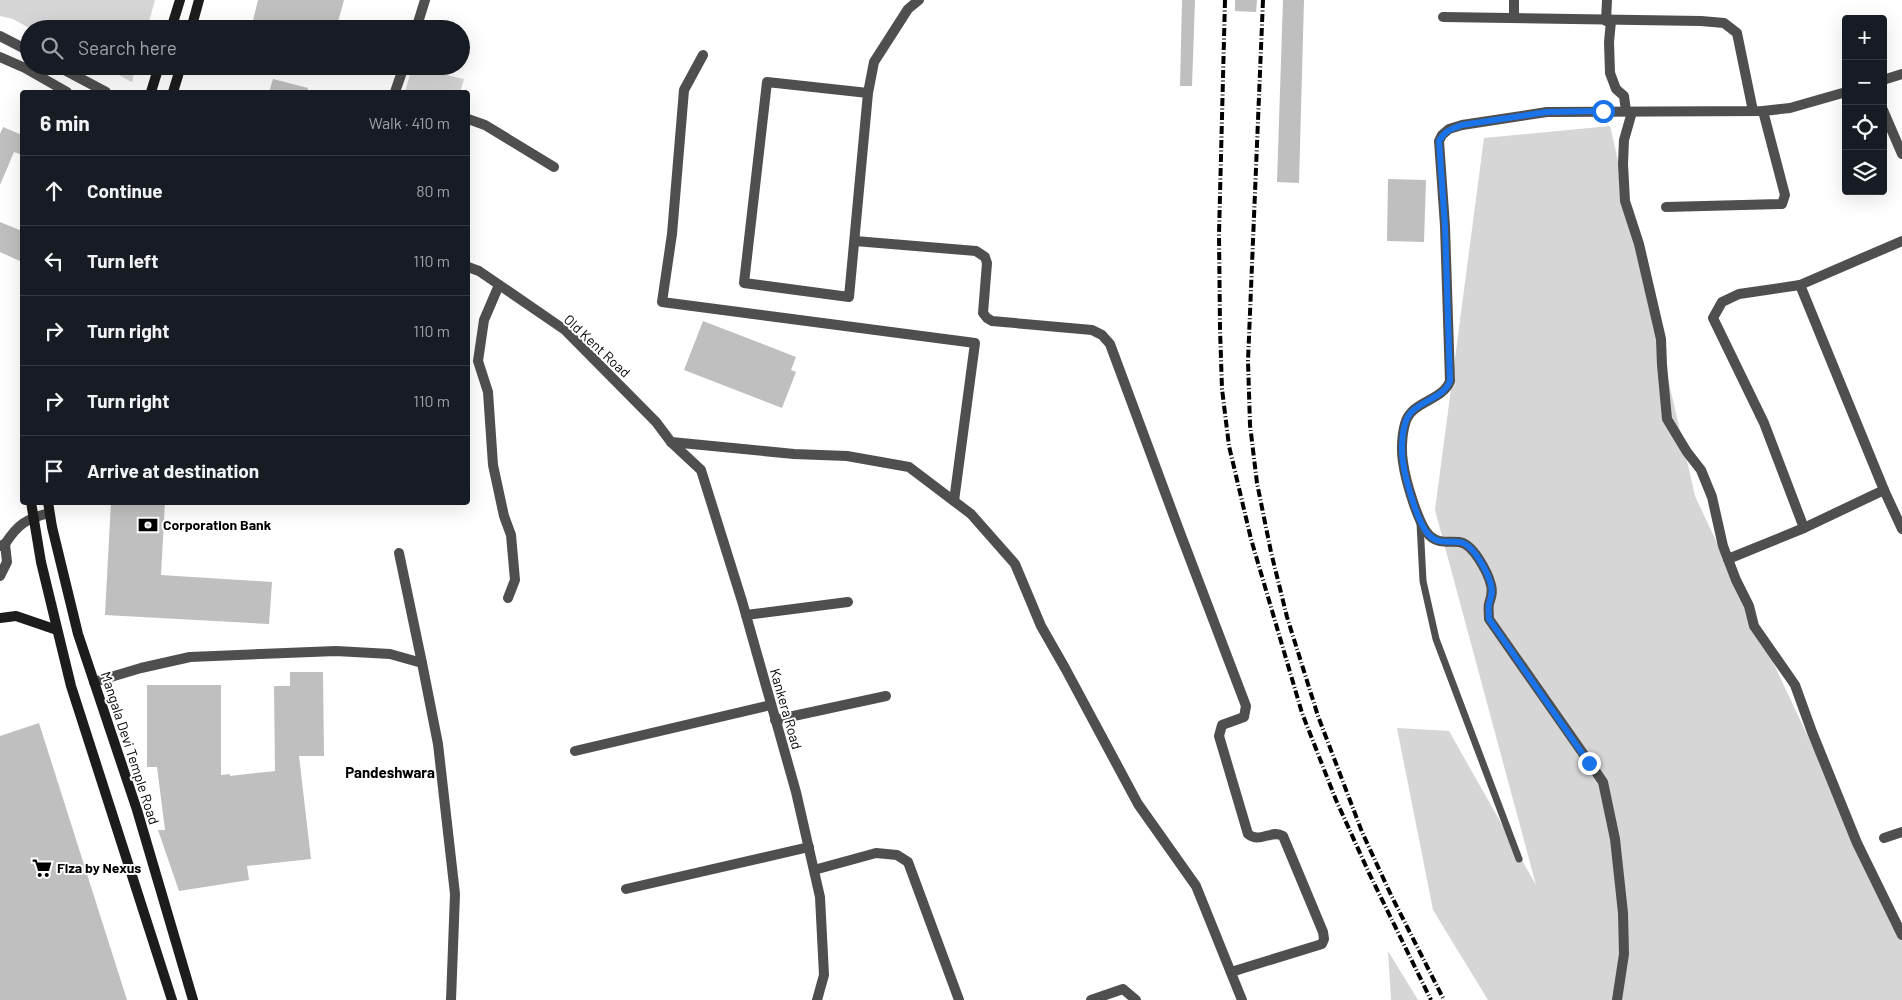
<!DOCTYPE html>
<html lang="en">
<head>
<meta charset="utf-8">
<style>
  :root { --surface:#171b24; --page:#20242c; --text:#f1f3f6; --muted:#9ea1a6; --line:#363941 }
  body { margin:0; font-family:Barlow,sans-serif; background:var(--page); color:var(--text) }
  .controls { position:absolute; right:15px; top:15px; display:grid; overflow:hidden; border-radius:5px; box-shadow:0 5px 20px #0002 }
  .controls button { width:45px; height:45px; display:grid; place-items:center; padding:0; border:0; border-bottom:1px solid var(--line); background:var(--surface); color:var(--text); font:25px sans-serif }
  .stop { position:absolute; width:15px; height:15px; margin:-11px; border:4px solid #1a73e8; border-radius:50%; background:#fff }
  .stop.end { background:#1a73e8; border-color:#fff; box-shadow:0 1px 5px #0008 }
  .list { margin:0; padding:0; list-style:none }
  h2 { display:flex; justify-content:space-between; align-items:center; height:65px; margin:0; padding:0 20px; font-size:21px }
  h2 small { font-size:16px; font-weight:400; color:var(--muted) }
  .list li { display:grid; grid-template-columns:32px 1fr auto; gap:15px; align-items:center; box-sizing:border-box; height:70px; padding:0 20px; border-top:1px solid var(--line) }
  .list b { display:block; font-size:19px; white-space:nowrap }
  .list em { font-size:16px; font-style:normal; color:var(--muted) }
  .icon { flex:none; width:28px; height:28px; fill:none; stroke:currentColor; stroke-width:2; stroke-linecap:round; stroke-linejoin:round }
  .map { position:relative; flex:none; width:1902px; height:1000px; overflow:hidden }
  .search { position:absolute; background:var(--surface); box-shadow:0 5px 20px #0002; left:20px; top:20px; width:450px; height:55px; display:flex; align-items:center; gap:12px; box-sizing:border-box; padding:0 18px; border-radius:28px; color:var(--muted); font-size:19px }
  .panel { position:absolute; background:var(--surface); box-shadow:0 5px 20px #0002; left:20px; top:90px; width:450px; height:415px; border-radius:5px }
  .map>svg:first-child { display:block }
  .green { fill:#d6d6d6 }
  .building { fill:#bfbfbf }
  .lines { fill:none; stroke-linecap:round; stroke-linejoin:round }
  .service { stroke:#4f4f4f; stroke-width:7 }
  .minor { stroke:#4f4f4f; stroke-width:10 }
  .tertiary { stroke:#4f4f4f; stroke-width:10 }
  .secondary { stroke:#1c1c1c; stroke-width:10 }
  .rail { stroke:#000; stroke-width:4; stroke-dasharray:8 2.5 1 2.5; stroke-linecap:butt }
  .route { stroke:#1a73e8; stroke-width:6 }
  .labels { text-anchor:middle; stroke-width:4; stroke-linejoin:round; paint-order:stroke }
  .street-label { font-size:14px; fill:#000; stroke:#fff }
  .poi-label { font-size:14px; font-weight:bold; fill:#000; stroke:#fff; text-anchor:start }
  .neighbourhood-label { font-size:15px; font-weight:bold; fill:#000; stroke:#fff }
</style>
</head>
<body>
<div class="map">
<svg width="1902" height="1000" viewBox="0 0 1902 1000">
  <rect width="100%" height="100%" fill="#fff"/>
  <g class="green">
    <polygon points="0,0 155,0 147,29 31,29 13,19 0,16"/>
    <polygon points="102,66 136,66 132,82"/>
    <polygon points="412,67 464,79 460,92 405,92"/>
    <polygon points="1610,126 1695,496 1902,937 1902,1000 1488,1000 1433,910 1397,728 1449,731 1536,885 1435,510 1484,138"/>
    <polygon points="1388,951 1418,1000 1391,1000"/>
  </g>
  <g class="building">
    <polygon points="258,0 344,0 336,29 251,29"/>
    <polygon points="1182,0 1195,0 1192,86 1180,86"/>
    <polygon points="1235,0 1257,0 1256,12 1235,11"/>
    <polygon points="1283,0 1304,0 1299,183 1277,182"/>
    <polygon points="273,79 308,88 307,92 269,92"/>
    <polygon points="3,127 22,135 22,155 14,152 0,185 0,134"/>
    <polygon points="1388,179 1426,180 1424,242 1387,241"/>
    <polygon points="0,222 22,231 22,262 0,252"/>
    <polygon points="703,321 796,357 791,370 796,372 782,408 684,370"/>
    <polygon points="111,502 165,502 161,575 272,582 269,624 105,615"/>
    <polygon points="290,672 323,672 324,756 299,756 311,859 247,866 249,880 179,891 158,830 165,830 157,767 147,767 147,685 221,685 221,775 230,774 230,776 275,771 274,686 290,686"/>
    <polygon points="39,723 127,1000 0,1000 0,736"/>
  </g>
  <g class="lines">
    <polyline class="service" points="1420,523 1423,581 1436,639 1519,859"/>
    <g class="minor">
      <polyline points="1443,17 1701,21 1724,23 1737,33 1753,111"/>
      <polyline points="1514,18 1514,0"/>
      <polyline points="1606,21 1607,0"/>
      <polyline points="1611,21 1609,42 1610,73 1616,89 1624,96 1626,111"/>
      <polyline points="416,29 425,0"/>
      <polyline points="703,55 684,90 672,234 662,302 975,343 954,501"/>
      <polyline points="1883,80 1902,74"/>
      <polyline points="395,92 404,66"/>
      <polyline points="868,93 767,82 744,283 849,297 868,93 874,62 908,9 919,0"/>
      <polyline points="1883,110 1902,154"/>
      <polyline points="1632,112 1624,140 1623,164 1625,201 1639,244 1661,339 1662,365 1667,419 1687,452 1701,470 1712,497 1723,546 1736,580 1749,606 1754,626 1795,685 1812,732 1857,843 1902,935"/>
      <polyline points="468,119 485,125 554,167"/>
      <polyline points="1666,207 1782,204 1785,195 1763,111"/>
      <path d="M855,241L976,251L985,257L987,263L983,313L987,318L992,321L1092,330L1102,335L1110,344L1179,530L1246,706L1244,717L1222,725L1219,736L1248,834C1260,844 1271,829 1283,836L1323,932L1324,939L1322,944L1231,972"/>
      <polyline points="499,285 484,320 478,361 488,392 493,465 504,516 511,535 515,580 508,598"/>
      <polyline points="671,442 794,454 847,456 909,467 971,514 1015,564 1041,626 1065,668 1138,804 1196,886 1242,1000"/>
      <polyline points="1884,490 1902,529"/>
      <polyline points="1804,528 1764,423 1713,318 1722,302 1739,294 1800,285 1902,241"/>
      <polyline points="399,553 422,663"/>
      <polyline points="1728,559 1804,528 1884,490 1800,285"/>
      <polyline points="746,615 848,602"/>
      <polyline points="94,682 141,668 190,657 336,651 390,654 422,663 438,744 455,894 451,1000"/>
      <polyline points="775,720 886,696"/>
      <polyline points="575,751 771,705"/>
      <polyline points="1884,838 1902,832"/>
      <polyline points="814,870 876,853 897,855 908,862 959,1000"/>
      <polyline points="626,889 809,847"/>
      <polyline points="1091,1000 1123,989 1136,1000"/>
      <path d="M1617,1000L1624,954L1623,913L1615,839L1603,782L1489,619C1489,614 1488,608 1489,604C1491,597 1493,593 1491,585C1488,573 1473,543 1459,542C1448,541 1439,544 1430,536C1418,525 1405,478 1403,462C1401,451 1402,434 1405,424C1411,400 1442,402 1450,381L1445,226L1439,141L1442,135L1449,129L1462,125L1547,112L1763,111L1790,108L1846,92"/>
    </g>
    <g class="tertiary">
      <polyline points="0,36 29,51"/>
      <polyline points="0,57 25,68 67,92"/>
      <polyline points="57,66 106,92"/>
      <polyline points="468,267 479,271 565,330 656,422 671,442 701,470 742,601 796,792 820,897 824,975 817,1000"/>
      <path d="M5,544C18,524 26,519 49,513"/>
      <polyline points="0,546 5,544 7,562 0,576"/>
    </g>
    <g class="secondary">
      <polyline points="171,29 180,0"/>
      <polyline points="191,29 199,0"/>
      <polyline points="151,92 159,66"/>
      <polyline points="173,92 181,66"/>
      <polyline points="31,502 41,562 71,686 172,1000"/>
      <polyline points="48,502 52,527 78,634 137,810 193,1000"/>
      <polyline points="0,618 16,616 57,630"/>
    </g>
    <g class="rail">
      <polyline points="1225,0 1219,234 1220,329 1222,389 1229,446 1251,539 1302,713 1336,800 1369,873 1431,1000"/>
      <polyline points="1263,0 1248,361 1250,425 1257,483 1271,552 1287,617 1318,716 1362,832 1391,895 1444,1000"/>
    </g>
  </g>
  <g class="lines">
    <path class="route" d="M1589,763L1489,619C1489,614 1488,608 1489,604C1491,597 1493,593 1491,585C1488,573 1473,543 1459,542C1448,541 1439,544 1430,536C1418,526 1405,478 1403,462C1401,451 1402,434 1405,424C1411,400 1442,402 1450,381L1445,226L1439,141C1444,131 1451,129 1462,125L1547,112L1603,111"/>
  </g>
  <defs>
    <symbol id="bank-bare" viewBox="-9 -9 18 18"><path d="M-6-4H6V4H-6ZM0-2.3a2.3 2.3 0 1 0 0 4.6a2.3 2.3 0 1 0 0-4.6Z" fill="#000" stroke="#fff" stroke-width="2.5" paint-order="stroke"/></symbol>
    <symbol id="supermarket-bare" viewBox="-9 -9 18 18"><path d="M-6-5.5h2.5l.6 2H6L4.5 2H-2.5L-4.4-4H-6ZM-1.5 3.2a1.3 1.3 0 1 0 .1 0ZM3 3.2a1.3 1.3 0 1 0 .1 0Z" fill="#000" stroke="#fff" stroke-width="2.5" paint-order="stroke"/></symbol>
  </defs>
  <g fill-rule="evenodd">
    <use href="#bank-bare" x="134" y="511" width="28" height="28"/>
    <use href="#supermarket-bare" x="28" y="854" width="28" height="28"/>
  </g>
  <g class="labels">
    <g class="street-label">
      <text transform="translate(597 346) rotate(43)" y="5">Old Kent Road</text>
      <text transform="translate(786 709) rotate(74)" y="5">Kankera Road</text>
      <text transform="translate(130 748) rotate(72)" y="5">Mangala Devi Temple Road</text>
    </g>
    <g class="poi-label">
      <text x="163" y="530">Corporation Bank</text>
      <text x="57" y="873">Fiza by Nexus</text>
    </g>
    <g class="neighbourhood-label">
      <text x="390" y="778">Pandeshwara</text>
    </g>
  </g>
</svg>
<div class="controls">
<button>+</button>
<button>−</button>
<button><svg class="icon" aria-label="locate" viewBox="0 0 24 24"><circle cx="12" cy="12" r="6"/><path d="M12 2v4M12 18v4M2 12h4M18 12h4"/></svg></button>
<button><svg class="icon" aria-label="layers" viewBox="0 0 24 24"><path d="M12 4l9 5-9 5-9-5zM3 14l9 5 9-5"/></svg></button>
</div>
<div class="stop" style="left:1603px;top:111px"></div>
<div class="stop end" style="left:1589px;top:763px"></div>
<div class="search"><svg class="icon" aria-label="search" viewBox="0 0 24 24"><circle cx="10" cy="10" r="6"/><path d="M15 15l6 6"/></svg>Search here</div>
<section class="panel">
<h2>6 min<small>Walk · 410 m</small></h2>
<ul class="list">
<li><svg class="icon" aria-label="ahead" viewBox="0 0 24 24"><path d="M12 20V5M6 11l6-6 6 6"/></svg><div><b>Continue</b></div><em>80 m</em></li>
<li><svg class="icon" aria-label="left" viewBox="0 0 24 24"><path d="M17 20v-9H6M10 6l-5 5 5 5"/></svg><div><b>Turn left</b></div><em>110 m</em></li>
<li><svg class="icon" aria-label="right" viewBox="0 0 24 24"><path d="M7 20v-9h11M14 6l5 5-5 5"/></svg><div><b>Turn right</b></div><em>110 m</em></li>
<li><svg class="icon" aria-label="right" viewBox="0 0 24 24"><path d="M7 20v-9h11M14 6l5 5-5 5"/></svg><div><b>Turn right</b></div><em>110 m</em></li>
<li><svg class="icon" aria-label="arrive" viewBox="0 0 24 24"><path d="M6 21V4h12l-3 4 3 4H6"/></svg><div><b>Arrive at destination</b></div></li>
</ul>
</section>
</div>
</body>
</html>
